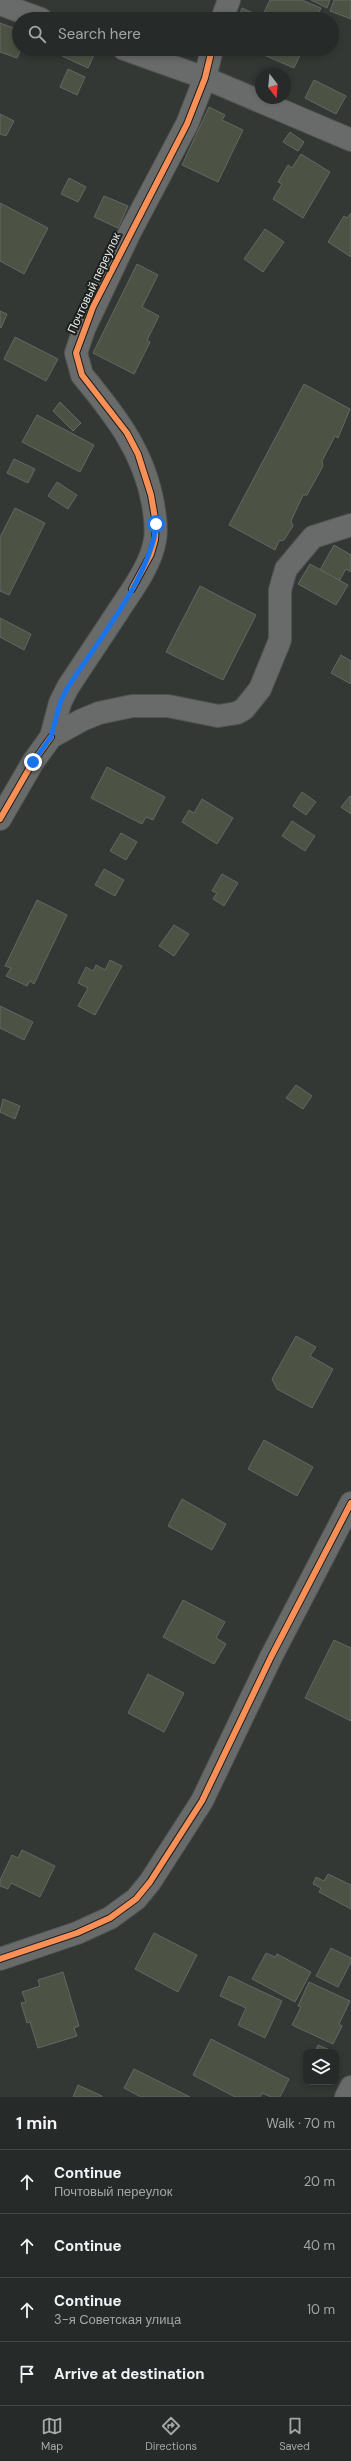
<!DOCTYPE html>
<html lang="en">
<head>
<meta charset="utf-8">
<style>
  :root { --surface:#262a28; --page:#2e3230; --text:#f1f3f6; --muted:#a4a7a8; --line:#424645; --accent:#a7aca9 }
  body { margin:0; font-family:"DM Sans",sans-serif; background:var(--page); color:var(--text) }
  .controls { position:absolute; right:12px; bottom:12px; display:grid; overflow:hidden; border-radius:8px; box-shadow:0 2px 6px #0003 }
  .controls button { width:36px; height:36px; display:grid; place-items:center; padding:0; border:0; border-bottom:1px solid var(--line); background:var(--surface); color:var(--text); font:20px sans-serif }
  .compass { position:absolute; left:255px; top:68px; width:36px; height:36px; border-radius:50%; background:var(--surface); box-shadow:0 2px 6px #0003; rotate:164deg }
  .stop { position:absolute; width:12px; height:12px; margin:-9px; border:3px solid #1a73e8; border-radius:50%; background:#fff }
  .stop.end { background:#1a73e8; border-color:#fff; box-shadow:0 1px 4px #0008 }
  .list { margin:0; padding:0; list-style:none }
  h2 { display:flex; justify-content:space-between; align-items:center; height:52px; margin:0; padding:0 16px; font-size:17px }
  h2 small { font-size:13px; font-weight:400; color:var(--muted) }
  .list li { display:grid; grid-template-columns:26px 1fr auto; gap:12px; align-items:center; box-sizing:border-box; height:64px; padding:0 16px; border-top:1px solid var(--line) }
  .list b { display:block; font-size:15px; white-space:nowrap }
  .list p { margin:0; font-size:13px; white-space:nowrap; color:var(--muted) }
  .list em { font-size:13px; font-style:normal; color:var(--muted) }
  .icon { flex:none; width:22px; height:22px; fill:none; stroke:currentColor; stroke-width:2; stroke-linecap:round; stroke-linejoin:round }
  .map { position:relative; flex:none; width:351px; height:2097px; overflow:hidden }
  .search { position:absolute; background:var(--surface); box-shadow:0 2px 6px #0003; left:12px; right:12px; top:12px; height:44px; display:flex; align-items:center; gap:10px; box-sizing:border-box; padding:0 14px; border-radius:22px; color:var(--muted); font-size:15px }
  .sheet { height:308px; background:var(--surface) }
  nav { display:flex; justify-content:space-around; align-items:center; box-sizing:border-box; height:56px; border-top:1px solid var(--line); background:var(--surface); font-size:11px; color:var(--muted) }
  nav a { display:grid; justify-items:center; gap:2px }
  nav .on { color:var(--accent) }
  .map>svg:first-child { display:block }
  .building { fill:#4c5344; stroke:#646764 }
  .lines { fill:none; stroke-linecap:round; stroke-linejoin:round }
  .minor-casing { stroke:#505452; stroke-width:24 }
  .minor { stroke:#696b6a; stroke-width:22 }
  .cycleway-casing { stroke:#1c1f1d; stroke-width:8 }
  .cycleway { stroke:#f78f57; stroke-width:6 }
  .route { stroke:#1a73e8; stroke-width:5 }
  .labels { text-anchor:middle; stroke-width:4; stroke-linejoin:round; paint-order:stroke }
  .street-label { font-size:12px; fill:#e5eae7; stroke:#1c1f1d }
</style>
</head>
<body>
<div class="map">
<svg width="351" height="2097" viewBox="0 0 351 2097">
  <rect width="100%" height="100%" fill="#333835"/>
  <g class="building">
    <polygon points="270,0 302,0 321,8 316,19 238,19 242,8 262,17"/>
    <polygon points="311,0 330,0 327,8"/>
    <polygon points="334,0 351,0 351,19 330,11"/>
    <polygon points="0,23 19,30 21,49 17,58 0,52"/>
    <polygon points="66,49 80,49 94,55 88,68 62,56"/>
    <polygon points="250,49 303,49 294,68"/>
    <polygon points="68,69 85,77 77,95 60,87"/>
    <polygon points="314,80 346,96 336,114 305,98"/>
    <polygon points="209,107 225,115 222,120 243,130 218,182 182,165"/>
    <polygon points="0,114 14,121 6,136 0,134"/>
    <polygon points="290,132 304,142 298,151 283,142"/>
    <polygon points="301,154 330,172 303,218 273,199 282,184 278,182 288,165 292,168"/>
    <polygon points="69,178 86,187 78,202 61,194"/>
    <polygon points="104,196 128,206 118,228 94,217"/>
    <polygon points="0,203 48,228 24,274 0,261"/>
    <polygon points="351,213 351,257 328,242 344,216 347,218"/>
    <polygon points="265,229 284,242 263,272 244,259"/>
    <polygon points="137,264 158,275 142,307 159,316 147,340 150,342 134,374 93,353"/>
    <polygon points="0,311 7,314 1,328 0,327"/>
    <polygon points="15,337 58,359 46,381 4,359"/>
    <polygon points="304,384 350,409 338,438 335,436 322,461 323,466 307,495 303,495 291,521 293,526 284,540 279,541 275,550 229,525"/>
    <polygon points="60,402 81,423 73,431 53,411"/>
    <polygon points="37,415 94,445 80,472 22,442"/>
    <polygon points="14,459 35,469 28,483 7,473"/>
    <polygon points="57,482 77,495 68,509 48,496"/>
    <polygon points="15,508 45,523 9,595 0,591 0,537"/>
    <polygon points="334,545 351,555 351,572 346,569 339,581 320,570"/>
    <polygon points="310,564 348,585 336,605 298,584"/>
    <polygon points="200,586 256,615 223,680 166,652"/>
    <polygon points="0,618 31,634 24,650 0,637"/>
    <polygon points="341,655 351,661 351,684 331,673"/>
    <polygon points="107,767 165,797 153,820 146,817 142,824 91,798"/>
    <polygon points="302,792 316,802 306,815 293,806"/>
    <polygon points="350,796 351,797 351,814 341,807"/>
    <polygon points="202,799 233,818 217,844 182,822 189,810 194,813"/>
    <polygon points="292,821 315,836 305,851 282,836"/>
    <polygon points="121,833 137,842 126,860 110,851"/>
    <polygon points="104,869 124,880 115,896 95,885"/>
    <polygon points="222,874 238,883 224,906 213,899 217,893 212,891"/>
    <polygon points="37,900 67,915 34,984 30,981 27,986 6,976 11,968 5,966"/>
    <polygon points="174,925 189,934 174,956 159,946"/>
    <polygon points="110,960 122,966 95,1015 78,1006 88,988 78,983 86,967 93,971 96,965 105,970"/>
    <polygon points="0,1006 33,1022 24,1040 0,1028"/>
    <polygon points="296,1085 312,1096 303,1109 286,1098"/>
    <polygon points="3,1099 20,1106 15,1119 0,1112"/>
    <polygon points="296,1336 316,1347 310,1356 333,1369 312,1408 277,1389 272,1379"/>
    <polygon points="264,1440 313,1467 297,1496 248,1469"/>
    <polygon points="182,1499 226,1524 212,1550 168,1526"/>
    <polygon points="183,1600 225,1622 216,1638 226,1644 214,1664 163,1637"/>
    <polygon points="334,1640 351,1648 351,1721 305,1698"/>
    <polygon points="148,1674 184,1693 164,1732 128,1713"/>
    <polygon points="22,1850 55,1866 40,1897 11,1883 8,1889 0,1886 0,1880 12,1855 18,1858"/>
    <polygon points="328,1874 351,1885 351,1909 319,1892 321,1888 313,1884 316,1877 324,1881"/>
    <polygon points="154,1933 197,1955 178,1992 135,1969"/>
    <polygon points="331,1948 351,1958 351,1962 338,1987 316,1976"/>
    <polygon points="266,1953 275,1957 277,1954 311,1972 295,2002 252,1979"/>
    <polygon points="63,1972 79,2026 74,2028 77,2036 38,2048 30,2022 27,2023 21,2003 26,2002 22,1992 40,1986 38,1980"/>
    <polygon points="229,1976 282,2001 265,2038 238,2025 246,2008 220,1996"/>
    <polygon points="309,1982 350,2001 339,2024 342,2026 333,2044 292,2025 301,2007 298,2006"/>
    <polygon points="211,2039 289,2079 280,2097 271,2097 262,2093 260,2097 235,2097 193,2075"/>
    <polygon points="318,2045 330,2050 329,2052 315,2052"/>
    <polygon points="134,2069 190,2097 141,2097 124,2088"/>
    <polygon points="78,2085 102,2096 102,2097 73,2097"/>
  </g>
  <g class="lines">
    <defs>
      <g id="minor">
        <polyline points="0,4 41,19"/>
        <polyline points="222,19 229,0"/>
        <polyline points="124,49 205,78 351,140"/>
        <path d="M51,737L60,703L68,687C85,661 102,636 119,610C132,590 151,565 155,540C157,528 155,516 153,504C144,452 115,415 82,375L76,353L84,329L129,234L187,124L205,78L212,49"/>
        <polyline points="0,819 33,762 51,737 82,720 99,713 132,706 168,706 218,716 237,713 244,709 260,689 280,640 280,590 286,569 313,537 351,525"/>
        <polyline points="0,1959 77,1933 110,1918 136,1899 150,1882 202,1801 271,1657 351,1503"/>
        <polyline points="346,2097 351,2087"/>
      </g>
    </defs>
    <use href="#minor" class="minor-casing"/>
    <use href="#minor" class="minor"/>
    <defs>
      <g id="cycleway">
        <polyline points="132,589 151,554 155,540 156,524 151,495 138,454 127,433 82,375 76,353 93,307 187,124 205,78 212,49"/>
        <polyline points="0,819 33,762 51,737"/>
        <polyline points="0,1959 77,1933 110,1918 136,1899 150,1882 202,1801 271,1657 351,1503"/>
      </g>
    </defs>
    <use href="#cycleway" class="cycleway-casing"/>
    <use href="#cycleway" class="cycleway"/>
  </g>
  <g class="lines">
    <path class="route" d="M33,762L51,737L60,703L68,687C96,644 153,573 156,524"/>
  </g>
  <g class="labels">
    <g class="street-label">
      <text transform="translate(94 283) rotate(-65)" y="4">Почтовый переулок</text>
    </g>
  </g>
</svg>
<div class="controls">
<button><svg class="icon" aria-label="layers" viewBox="0 0 24 24"><path d="M12 4l9 5-9 5-9-5zM3 14l9 5 9-5"/></svg></button>
</div>
<svg class="compass" viewBox="-18 -18 36 36"><path d="M0-13l5 13h-10z" fill="#e53935"/><path d="M0 13l5-13h-10z" fill="#a4a7a8"/></svg>
<div class="stop" style="left:156px;top:524px"></div>
<div class="stop end" style="left:33px;top:762px"></div>
<div class="search"><svg class="icon" aria-label="search" viewBox="0 0 24 24"><circle cx="10" cy="10" r="6"/><path d="M15 15l6 6"/></svg>Search here</div>
</div>
<section class="sheet">
<h2>1 min<small>Walk · 70 m</small></h2>
<ul class="list">
<li><svg class="icon" aria-label="ahead" viewBox="0 0 24 24"><path d="M12 20V5M6 11l6-6 6 6"/></svg><div><b>Continue</b><p>Почтовый переулок</p></div><em>20 m</em></li>
<li><svg class="icon" aria-label="ahead" viewBox="0 0 24 24"><path d="M12 20V5M6 11l6-6 6 6"/></svg><div><b>Continue</b></div><em>40 m</em></li>
<li><svg class="icon" aria-label="ahead" viewBox="0 0 24 24"><path d="M12 20V5M6 11l6-6 6 6"/></svg><div><b>Continue</b><p>3-я Советская улица</p></div><em>10 m</em></li>
<li><svg class="icon" aria-label="arrive" viewBox="0 0 24 24"><path d="M6 21V4h12l-3 4 3 4H6"/></svg><div><b>Arrive at destination</b></div></li>
</ul>
</section>
<nav>
<a class="on"><svg class="icon" aria-label="map" viewBox="0 0 24 24"><path d="M3 6l6-2 6 2 6-2v14l-6 2-6-2-6 2zM9 4v14M15 6v14"/></svg>Map</a>
<a><svg class="icon" aria-label="directions" viewBox="0 0 24 24"><path d="M12 3l9 9-9 9-9-9zM9 14v-3h6M13 9l2 2-2 2"/></svg>Directions</a>
<a><svg class="icon" aria-label="saved" viewBox="0 0 24 24"><path d="M7 4h10v16l-5-4-5 4z"/></svg>Saved</a>
</nav>
</body>
</html>
